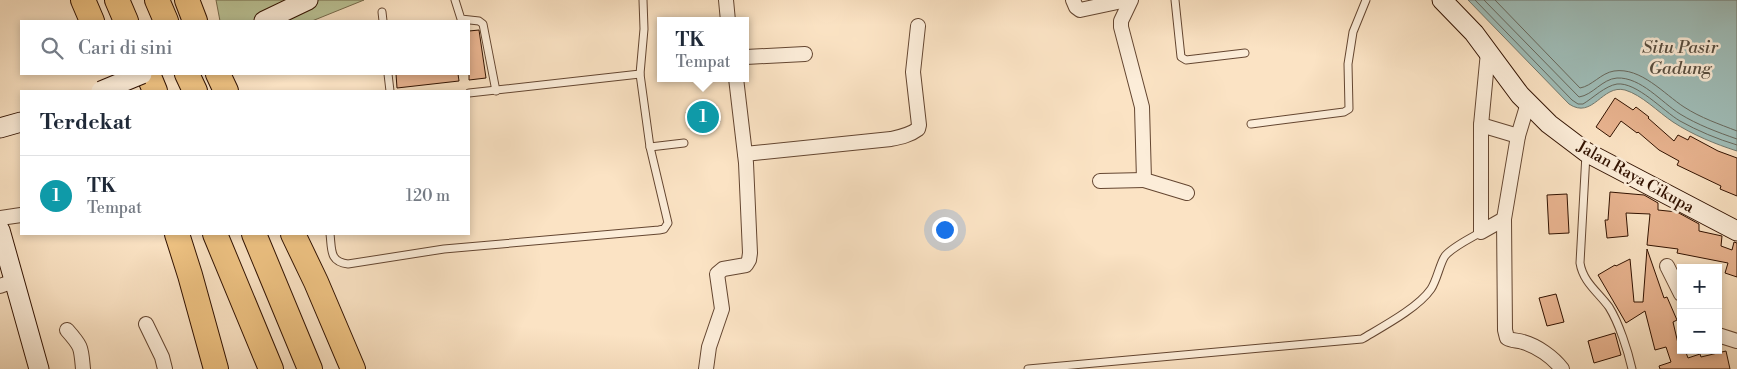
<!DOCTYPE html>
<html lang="id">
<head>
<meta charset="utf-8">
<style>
  :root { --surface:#fff; --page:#f6f6f7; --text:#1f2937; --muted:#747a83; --line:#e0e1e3; --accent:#1a73e8 }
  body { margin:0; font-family:"Libre Bodoni",serif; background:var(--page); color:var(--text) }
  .controls { position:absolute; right:15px; bottom:15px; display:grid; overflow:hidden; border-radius:0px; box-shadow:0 2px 8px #0003 }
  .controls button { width:45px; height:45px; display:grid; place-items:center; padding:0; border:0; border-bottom:1px solid var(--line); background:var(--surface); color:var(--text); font:25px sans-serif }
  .you { position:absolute; left:944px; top:229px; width:18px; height:18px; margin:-12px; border:4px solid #fff; border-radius:50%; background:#1a73e8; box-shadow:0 0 0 8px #1a73e833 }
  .badge { display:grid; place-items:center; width:32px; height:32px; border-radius:50%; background:var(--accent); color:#fff; font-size:16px; font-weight:700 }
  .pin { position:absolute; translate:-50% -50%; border:2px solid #fff; box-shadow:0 1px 5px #0006 }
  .popup { position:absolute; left:657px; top:17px; width:92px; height:65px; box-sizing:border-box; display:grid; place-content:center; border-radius:0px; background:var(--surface); filter:drop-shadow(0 1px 4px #0005); font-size:16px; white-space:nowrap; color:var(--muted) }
  .popup b { font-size:19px; color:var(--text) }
  .popup::after { content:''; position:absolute; left:50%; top:100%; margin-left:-10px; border:10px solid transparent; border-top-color:var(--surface) }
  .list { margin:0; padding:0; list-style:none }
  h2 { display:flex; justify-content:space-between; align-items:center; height:65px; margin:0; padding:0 20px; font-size:21px }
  h2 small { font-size:16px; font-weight:400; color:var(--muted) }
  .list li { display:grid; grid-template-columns:32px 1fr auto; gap:15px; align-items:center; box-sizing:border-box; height:80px; padding:0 20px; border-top:1px solid var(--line) }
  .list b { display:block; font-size:19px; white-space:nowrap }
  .list p { margin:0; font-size:16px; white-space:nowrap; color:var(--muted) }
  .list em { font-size:16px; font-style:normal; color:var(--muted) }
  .icon { flex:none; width:28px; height:28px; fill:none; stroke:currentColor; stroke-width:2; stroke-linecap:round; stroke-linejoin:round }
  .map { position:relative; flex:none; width:1737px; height:369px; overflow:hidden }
  .search { position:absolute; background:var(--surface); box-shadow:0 2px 8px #0003; left:20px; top:20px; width:450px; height:55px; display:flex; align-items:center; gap:12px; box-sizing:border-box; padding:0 18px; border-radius:0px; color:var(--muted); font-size:19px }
  .panel { position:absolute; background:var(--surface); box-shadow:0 2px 8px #0003; left:20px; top:90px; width:450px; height:145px; border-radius:0px }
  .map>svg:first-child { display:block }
  .green { fill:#bbc497; stroke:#766b4c }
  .water { fill:#9fbdb8; stroke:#73796e }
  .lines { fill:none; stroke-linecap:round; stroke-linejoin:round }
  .shore { stroke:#68685c; stroke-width:1 }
  .building { fill:#e8b38f; stroke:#321200 }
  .lane-casing { stroke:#644631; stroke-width:9 }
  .street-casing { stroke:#644631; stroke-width:16 }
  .secondary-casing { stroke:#321200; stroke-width:21 }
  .highway-casing { stroke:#321200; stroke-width:26 }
  .lane { stroke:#fcedd9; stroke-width:7 }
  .street { stroke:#fcedd9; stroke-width:14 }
  .secondary { stroke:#fcedd9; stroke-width:19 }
  .highway { stroke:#eec282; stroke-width:24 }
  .secondary-bridge-casing { stroke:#321200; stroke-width:21; stroke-linecap:butt }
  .secondary-bridge { stroke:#fcedd9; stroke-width:19 }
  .labels { text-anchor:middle; stroke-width:5; stroke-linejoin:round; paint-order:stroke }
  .street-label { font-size:16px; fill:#321200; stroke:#fcedd9 }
  .water-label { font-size:18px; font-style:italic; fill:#584e40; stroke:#fcedd9 }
</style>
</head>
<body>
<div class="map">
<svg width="1737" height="369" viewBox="0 0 1737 369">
  <rect width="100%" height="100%" fill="#fbe3c4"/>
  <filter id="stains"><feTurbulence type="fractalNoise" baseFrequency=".004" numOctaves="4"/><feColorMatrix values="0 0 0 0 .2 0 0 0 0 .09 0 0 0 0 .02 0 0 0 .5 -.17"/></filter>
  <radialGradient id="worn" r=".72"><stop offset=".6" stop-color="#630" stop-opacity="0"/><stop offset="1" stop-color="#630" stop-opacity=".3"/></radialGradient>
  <polygon class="green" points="216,0 364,0 312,21 220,21"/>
  <path class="water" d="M1468,0H1737V151C1715,144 1693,135 1673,122C1658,112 1642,95 1625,90C1602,84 1593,120 1569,104Z"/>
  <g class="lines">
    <g class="shore">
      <path d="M1475,0L1572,100L1578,104H1583C1593,98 1605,86 1617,84C1637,82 1663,111 1680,121C1698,131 1717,139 1737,145"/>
      <path d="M1484,0L1579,97C1593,95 1602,79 1617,78C1641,77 1661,102 1680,114C1698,125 1717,132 1737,139"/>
      <path d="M1495,0L1580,88C1592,86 1601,73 1614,71C1641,67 1664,94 1684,107C1701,118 1719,124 1737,131"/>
    </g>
  </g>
  <g class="building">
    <polygon points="479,30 486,78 469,80 469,31"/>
    <polygon points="396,74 458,74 459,81 397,88"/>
    <polygon points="1615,98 1633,110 1636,107 1649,117 1648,118 1674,141 1678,135 1688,140 1690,136 1718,151 1737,158 1737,196 1720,189 1721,186 1677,165 1679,161 1659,150 1638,132 1637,133 1621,121 1610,137 1596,127"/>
    <polygon points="716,105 720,122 690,129 686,112"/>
    <polygon points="1610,192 1644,195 1658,203 1658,210 1677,212 1699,224 1699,231 1722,236 1721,246 1732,250 1734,242 1737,243 1737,277 1725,273 1728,263 1677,253 1678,249 1647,245 1650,214 1626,213 1628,236 1607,238 1605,220 1608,220"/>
    <polygon points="1567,194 1569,233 1549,234 1547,195"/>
    <polygon points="1647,249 1664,298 1667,297 1677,320 1673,322 1680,352 1685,350 1688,358 1700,354 1701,357 1726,351 1730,369 1660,369 1659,366 1671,362 1666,347 1655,350 1645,311 1626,323 1598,275 1615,265 1616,266 1630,259 1634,302 1643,302"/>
    <polygon points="1556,294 1564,322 1547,326 1539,298"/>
    <polygon points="1615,333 1621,355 1594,363 1588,341"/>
  </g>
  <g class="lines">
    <defs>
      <g id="lane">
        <polyline points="455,0 461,19 479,21 483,24 496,91"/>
        <polyline points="1175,0 1181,57 1186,60 1245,53"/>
        <polyline points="382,12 383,21"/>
        <polyline points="388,74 390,91"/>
        <polyline points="469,93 640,74 644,29 643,0"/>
        <polyline points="1251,124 1344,112 1349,109 1348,64 1353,32 1366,0"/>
        <polyline points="650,147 684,143"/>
        <path d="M1586,154L1580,263C1583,282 1598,292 1609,307C1619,323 1628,351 1632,369"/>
        <path d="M330,234C332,249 329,262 348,264L444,249L659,230L664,229L668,223L650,147L640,74"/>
        <path d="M1028,369L1362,339C1382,327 1418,308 1431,289C1437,280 1440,263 1445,256C1452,247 1471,238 1481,232"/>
      </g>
      <g id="street">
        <polyline points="726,0 728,21"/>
        <polyline points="1073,0 1076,7 1080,10 1127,0"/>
        <polyline points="1131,0 1121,21 1121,27 1142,107 1144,180 1187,193"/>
        <polyline points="746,57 805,54"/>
        <path d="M1528,103L1518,136L1504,219L1505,330L1507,338C1512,341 1517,340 1523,342C1537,346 1553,357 1562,369"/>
        <polyline points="1481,125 1488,52"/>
        <path d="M745,154L891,139C901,137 910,135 918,129L919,125L913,72L918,26"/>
        <polyline points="1100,181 1144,180"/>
        <polyline points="0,218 21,215"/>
        <polyline points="1504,219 1481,232 1481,125 1518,136"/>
        <polyline points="1667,266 1681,294"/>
        <polyline points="0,286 14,281"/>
        <polyline points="146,324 162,357 165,369"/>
        <path d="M67,330C82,347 81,347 83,369"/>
        <polyline points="1718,335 1737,341"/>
        <polyline points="706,369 709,347 722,309 717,274 723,269 746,265 749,260 750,253 746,163 736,78"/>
      </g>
      <g id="secondary">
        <polyline points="1442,0 1474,33 1520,95 1549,124 1586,152 1737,231"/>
        <polyline points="264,21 308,0"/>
        <polyline points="0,128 21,122"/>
        <polyline points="0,230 39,369"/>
      </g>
      <g id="highway">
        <polyline points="83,0 92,21"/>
        <polyline points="117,0 126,21"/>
        <polyline points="157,0 166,21"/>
        <polyline points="187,0 195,21"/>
        <polyline points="148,74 155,91"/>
        <polyline points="187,74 195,91"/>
        <polyline points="218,74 226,91"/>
        <polyline points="177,234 190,275 216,369"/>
        <polyline points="215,234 271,369"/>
        <polyline points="254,234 310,369"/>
        <polyline points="293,234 316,282 353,369"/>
      </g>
    </defs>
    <use href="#lane" class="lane-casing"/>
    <use href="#street" class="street-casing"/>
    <use href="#secondary" class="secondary-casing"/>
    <use href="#highway" class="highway-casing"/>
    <use href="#lane" class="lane"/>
    <use href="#street" class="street"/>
    <use href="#secondary" class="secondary"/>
    <use href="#highway" class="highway"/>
    <defs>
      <polyline id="secondary-bridge" points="101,91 142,74"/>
    </defs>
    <use href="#secondary-bridge" class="secondary-bridge-casing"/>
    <use href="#secondary-bridge" class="secondary-bridge"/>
  </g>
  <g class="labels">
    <g class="street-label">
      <text transform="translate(1636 176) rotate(29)" y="6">Jalan Raya Cikupa</text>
    </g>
    <g class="water-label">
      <text x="1680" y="53">Situ Pasir<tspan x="1680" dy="21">Gadung</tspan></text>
    </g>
  </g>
  <rect width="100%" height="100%" filter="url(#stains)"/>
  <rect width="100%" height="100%" fill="url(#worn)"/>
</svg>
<div class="controls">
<button>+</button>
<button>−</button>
</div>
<div class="you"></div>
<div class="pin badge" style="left:703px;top:117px;background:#0f9aa8">1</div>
<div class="popup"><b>TK</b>Tempat</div>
<div class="search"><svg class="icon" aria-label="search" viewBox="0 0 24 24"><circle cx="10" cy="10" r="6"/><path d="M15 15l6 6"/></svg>Cari di sini</div>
<section class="panel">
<h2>Terdekat<small></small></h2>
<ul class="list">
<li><span class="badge" style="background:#0f9aa8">1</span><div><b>TK</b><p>Tempat</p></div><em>120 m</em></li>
</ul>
</section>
</div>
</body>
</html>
